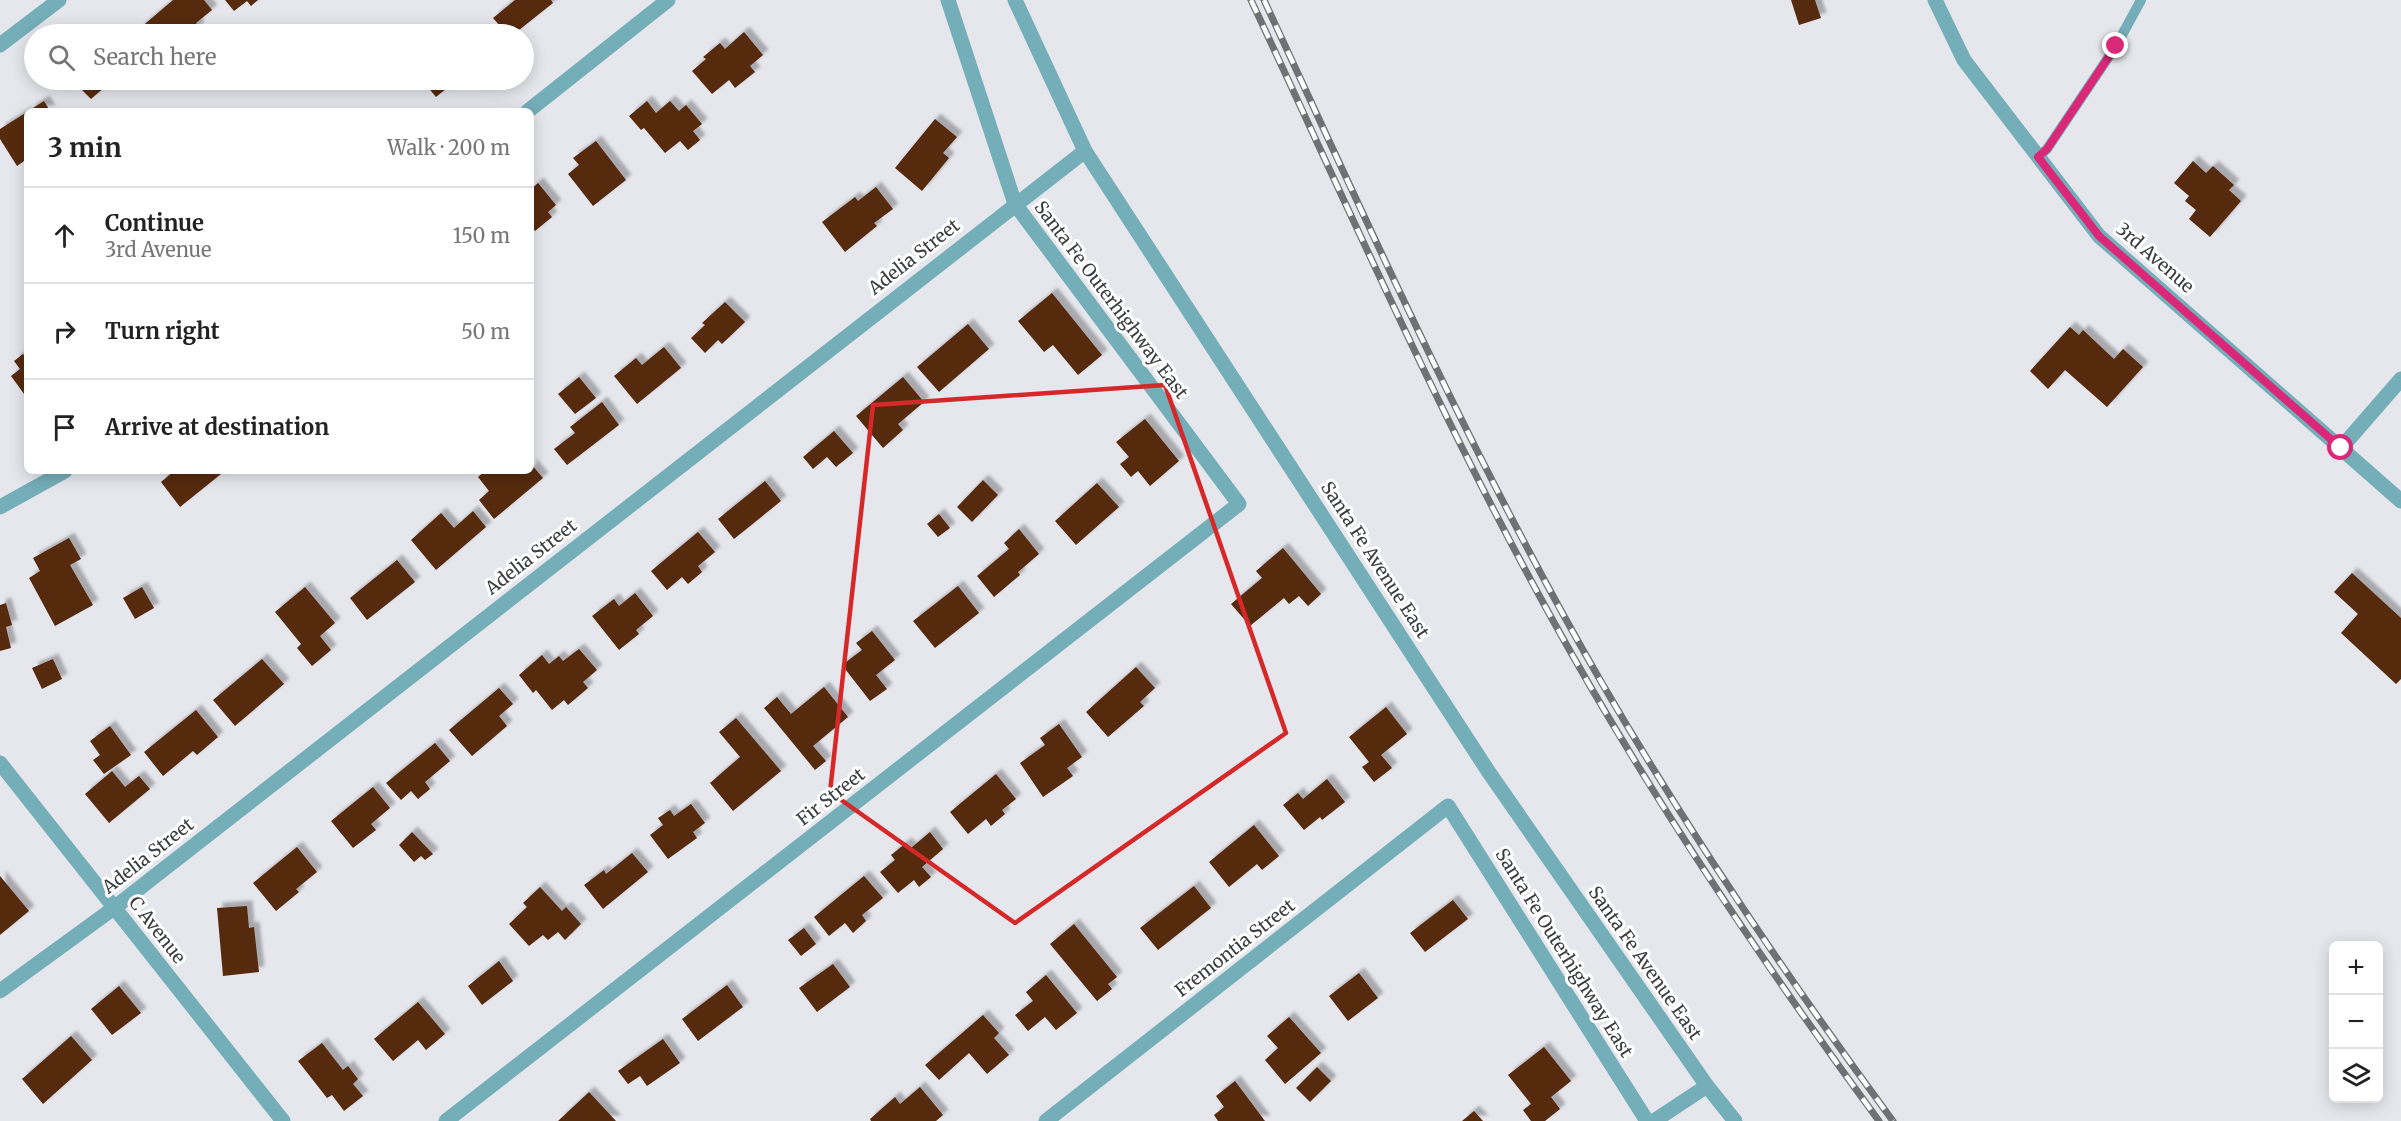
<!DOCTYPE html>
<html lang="en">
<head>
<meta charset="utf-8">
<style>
  :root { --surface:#fff; --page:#f2f2f2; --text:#222; --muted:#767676; --line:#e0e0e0 }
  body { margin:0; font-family:Merriweather,serif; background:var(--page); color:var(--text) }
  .controls { position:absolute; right:18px; bottom:18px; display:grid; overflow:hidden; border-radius:9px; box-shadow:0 3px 15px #0003 }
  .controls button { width:54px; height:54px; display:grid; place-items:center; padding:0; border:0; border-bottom:2px solid var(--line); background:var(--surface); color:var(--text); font:30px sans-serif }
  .stop { position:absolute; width:18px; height:18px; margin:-14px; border:4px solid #db2777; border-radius:50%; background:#fff }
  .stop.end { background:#db2777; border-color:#fff; box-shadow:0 2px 6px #0008 }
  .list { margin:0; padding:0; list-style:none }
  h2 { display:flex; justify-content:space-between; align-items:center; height:78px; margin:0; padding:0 24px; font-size:26px }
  h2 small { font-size:20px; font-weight:400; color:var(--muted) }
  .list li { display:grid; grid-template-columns:39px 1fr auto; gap:18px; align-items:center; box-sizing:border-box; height:96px; padding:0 24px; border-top:2px solid var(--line) }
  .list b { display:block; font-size:22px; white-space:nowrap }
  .list p { margin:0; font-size:20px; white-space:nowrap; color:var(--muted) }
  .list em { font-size:20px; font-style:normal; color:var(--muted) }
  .icon { flex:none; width:33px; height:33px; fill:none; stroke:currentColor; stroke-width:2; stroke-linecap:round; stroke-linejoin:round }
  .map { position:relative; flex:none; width:2401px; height:1121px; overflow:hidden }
  .search { position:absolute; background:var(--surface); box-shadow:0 3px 15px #0003; left:24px; top:24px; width:510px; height:66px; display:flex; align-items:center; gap:15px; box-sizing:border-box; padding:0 21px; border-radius:33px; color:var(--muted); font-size:22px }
  .panel { position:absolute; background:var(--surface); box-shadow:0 3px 15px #0003; left:24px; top:108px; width:510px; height:366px; border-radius:9px }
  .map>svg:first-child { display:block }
  .building { fill:#572911; filter:url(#shadow) }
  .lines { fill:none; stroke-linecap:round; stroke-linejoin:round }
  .service { stroke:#74aeb8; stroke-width:10 }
  .minor { stroke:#74aeb8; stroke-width:15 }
  .tertiary { stroke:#74aeb8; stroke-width:15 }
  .rail-casing { stroke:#707174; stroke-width:7 }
  .rail { stroke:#fff; stroke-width:4.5; stroke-dasharray:14; stroke-linecap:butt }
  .route { stroke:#db2777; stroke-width:8 }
  .marked { fill:none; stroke:#d62828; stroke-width:4.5; stroke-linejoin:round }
  .labels { text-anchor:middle; stroke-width:6; stroke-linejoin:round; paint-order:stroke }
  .street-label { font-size:18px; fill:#3b3c3e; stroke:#fff }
</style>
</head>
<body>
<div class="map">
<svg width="2401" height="1121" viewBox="0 0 2401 1121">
  <defs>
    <filter id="shadow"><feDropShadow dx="5.5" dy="-5.5" stdDeviation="1.5" flood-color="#0004"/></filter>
  </defs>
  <rect width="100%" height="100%" fill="#e6e7ed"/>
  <g class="building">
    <polygon points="173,0 204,0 212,10 196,23 199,27 189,34 143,34 139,29"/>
    <polygon points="225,0 258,0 251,6 247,1 234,11"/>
    <polygon points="515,0 551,0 553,3 514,34 507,34 493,18"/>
    <polygon points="1791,0 1815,0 1821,18 1799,25"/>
    <polygon points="744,32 763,55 750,66 755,72 735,88 729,80 712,94 692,71 706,59 703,57 720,43 725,49"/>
    <polygon points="72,80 113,80 91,99"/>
    <polygon points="422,80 457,80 436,97"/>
    <polygon points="44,101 50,111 28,111"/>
    <polygon points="647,101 656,113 670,101 679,111 686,105 702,124 693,131 700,140 688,150 680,141 665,153 644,128 641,130 629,116"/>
    <polygon points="27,112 27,159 17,166 0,139 0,129"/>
    <polygon points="935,119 957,137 943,153 949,158 922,191 895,168"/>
    <polygon points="596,141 626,180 593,206 568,174 579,165 573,158"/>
    <polygon points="2193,161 2206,173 2213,166 2234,185 2229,190 2241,201 2210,237 2189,219 2196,210 2185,201 2189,196 2174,183"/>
    <polygon points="538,183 556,205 548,212 552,217 535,231 531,226 531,189"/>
    <polygon points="876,187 893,209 874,223 877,226 845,252 822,222 855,197 858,201"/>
    <polygon points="1052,293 1102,355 1078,375 1053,345 1044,352 1018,321"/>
    <polygon points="725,302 745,322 722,344 718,340 705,353 691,338 705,325 702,323"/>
    <polygon points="968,324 989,349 939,392 917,367"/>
    <polygon points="2070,327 2079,335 2083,330 2114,359 2123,349 2143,367 2107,407 2065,370 2048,389 2030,371"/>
    <polygon points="664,347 681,368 637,404 614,376 636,358 642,365"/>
    <polygon points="23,354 27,359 27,398 11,376 20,369 14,361"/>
    <polygon points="579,377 596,398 575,414 558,394"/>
    <polygon points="903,377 924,402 898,424 903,430 883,448 856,416"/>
    <polygon points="602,402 619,425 567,465 554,449 575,433 570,427"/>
    <polygon points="1145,419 1179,461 1150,486 1138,471 1131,477 1120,464 1129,457 1116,442"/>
    <polygon points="834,431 853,453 836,467 827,457 813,469 803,457"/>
    <polygon points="531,464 543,478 494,519 479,500 489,491 478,477 485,471 531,471"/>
    <polygon points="174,471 219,471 221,474 180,507 161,482"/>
    <polygon points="983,480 998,495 972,522 957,507"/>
    <polygon points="765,481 781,501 734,539 718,519"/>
    <polygon points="1097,483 1119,507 1076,545 1055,521"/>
    <polygon points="473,511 486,527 436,570 411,540 441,513 454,528"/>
    <polygon points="939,514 950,528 938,537 927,524"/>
    <polygon points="1019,529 1039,554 1018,572 1020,575 994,597 977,576 1009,549 1004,543"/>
    <polygon points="698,532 715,552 698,566 702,572 688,584 682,577 667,590 651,571"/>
    <polygon points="69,538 81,559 70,565 93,605 55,626 29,578 40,571 33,558"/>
    <polygon points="1283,548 1321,594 1308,606 1299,596 1289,604 1284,598 1250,626 1231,604 1262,578 1256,571"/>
    <polygon points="397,560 415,582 367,620 350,598"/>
    <polygon points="2352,573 2401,618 2401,679 2396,684 2341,633 2358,614 2334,592"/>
    <polygon points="958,586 979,613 935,648 913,621"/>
    <polygon points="142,587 154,608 135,619 123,598"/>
    <polygon points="305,587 335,623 320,636 331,650 312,666 297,648 301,644 275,612"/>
    <polygon points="635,593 653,616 636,630 639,634 619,650 592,616 614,599 619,606"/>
    <polygon points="6,603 12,625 6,627 11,648 0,651 0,605"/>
    <polygon points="872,631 895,660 876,675 887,689 870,701 842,665 862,650 856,643"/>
    <polygon points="579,649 597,670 583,682 588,688 568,705 564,700 552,710 536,690 533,693 519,675 542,655 549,664 559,656 563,661"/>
    <polygon points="53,659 62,679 42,689 32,668"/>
    <polygon points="262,659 284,684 235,726 213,700"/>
    <polygon points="1136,667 1155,688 1140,702 1144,706 1108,737 1086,712"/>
    <polygon points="824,687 848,717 813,746 826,761 815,770 764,708 777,697 791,714"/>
    <polygon points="499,688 513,704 499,716 507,726 472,756 449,730"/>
    <polygon points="1386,707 1407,734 1381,755 1392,768 1374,782 1362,767 1369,762 1349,737"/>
    <polygon points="196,710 218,737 197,755 193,751 163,776 144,752"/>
    <polygon points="736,718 781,771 733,811 710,783 740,757 719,732"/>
    <polygon points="1059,724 1082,757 1067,768 1073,776 1043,797 1020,763 1045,745 1040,738"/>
    <polygon points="110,726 131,755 104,774 93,760 100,755 90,741"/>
    <polygon points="435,743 450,761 425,782 430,789 418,799 411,791 401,800 386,783"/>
    <polygon points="112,771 125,787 139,776 150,789 109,823 85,794"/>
    <polygon points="996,774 1016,799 1002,810 1005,814 991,826 986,819 968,834 950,812"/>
    <polygon points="1327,779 1345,802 1322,820 1320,817 1304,830 1283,805 1298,793 1303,799"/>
    <polygon points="373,787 390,808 371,824 376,830 353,848 331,821"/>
    <polygon points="691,804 705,823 693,832 697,838 668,859 650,835 663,825 658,818 670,810 674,816"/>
    <polygon points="1254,825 1279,856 1262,870 1257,864 1229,887 1209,862"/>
    <polygon points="412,832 433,854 425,860 421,856 414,862 399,845"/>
    <polygon points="930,832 943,849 922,867 931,877 919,887 914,880 898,893 880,872 895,860 891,855 906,843 911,848"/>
    <polygon points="297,847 317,872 296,889 299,892 276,911 253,883"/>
    <polygon points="632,853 648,872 603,909 584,885 604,870 606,874"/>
    <polygon points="0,876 29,911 0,935"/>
    <polygon points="864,876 883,898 862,915 866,921 853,933 845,923 829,936 814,917"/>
    <polygon points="1194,886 1211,908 1158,950 1140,928"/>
    <polygon points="540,887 562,911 566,907 581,924 565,940 558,932 548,940 543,935 529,946 509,924 527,907 523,903"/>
    <polygon points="1453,900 1468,919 1425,952 1410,933"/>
    <polygon points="247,906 249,928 254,927 259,972 223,976 217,908"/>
    <polygon points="1074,924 1117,977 1108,984 1112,989 1097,1001 1050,944"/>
    <polygon points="804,928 816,944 801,956 788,940"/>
    <polygon points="499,961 513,981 482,1005 468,986"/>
    <polygon points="833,964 850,987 817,1012 799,988"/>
    <polygon points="1359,973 1378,998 1348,1021 1329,996"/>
    <polygon points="1046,975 1077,1013 1056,1030 1045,1017 1028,1031 1015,1015 1033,1001 1026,992"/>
    <polygon points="727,985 743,1007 698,1041 682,1019"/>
    <polygon points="119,986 141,1013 112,1035 91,1009"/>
    <polygon points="418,1002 445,1034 426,1050 418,1040 393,1061 374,1039"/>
    <polygon points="983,1015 999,1033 994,1038 1009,1055 987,1074 969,1053 939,1080 925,1065"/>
    <polygon points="1289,1017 1321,1053 1285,1084 1265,1060 1278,1048 1267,1036"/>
    <polygon points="71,1036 92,1060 43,1104 22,1079"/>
    <polygon points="663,1039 680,1063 647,1086 640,1076 628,1084 618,1071"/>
    <polygon points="322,1043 343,1070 348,1066 358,1079 353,1084 363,1096 344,1111 332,1095 327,1098 298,1061"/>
    <polygon points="1544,1047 1571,1081 1551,1097 1560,1109 1545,1121 1531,1121 1523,1110 1531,1104 1508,1075"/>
    <polygon points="1317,1067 1331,1081 1310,1102 1296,1088"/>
    <polygon points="1235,1081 1265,1121 1218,1121 1214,1115 1224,1107 1216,1096"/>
    <polygon points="920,1087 943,1115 936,1121 871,1121 870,1119 895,1097 900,1104"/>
    <polygon points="589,1092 616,1121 558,1121"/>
    <polygon points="1474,1111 1483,1121 1462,1121"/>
  </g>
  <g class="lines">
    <polyline class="service" points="2038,157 2047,149 2116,46 2141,0"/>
    <g class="minor">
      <polyline points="0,45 59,0"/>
      <polyline points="528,111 668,0"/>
      <polyline points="2341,448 2401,379"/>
      <polyline points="0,507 65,471"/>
      <polyline points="0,991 114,908 1085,151"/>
      <polyline points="446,1121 1239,504 1015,204 948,0"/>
      <polyline points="1046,1121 1448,806 1647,1121"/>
      <polyline points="1654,1121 1707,1086"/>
    </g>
    <g class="tertiary">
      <polyline points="1015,0 1085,151 1488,771 1707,1086 1735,1121"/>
      <polyline points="1935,0 1964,60 2099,236 2401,501"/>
      <polyline points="0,763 283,1121"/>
    </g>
    <defs>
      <g id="rail">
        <path d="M1251,0C1348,207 1440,417 1551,617C1648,793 1760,959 1879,1121"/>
        <path d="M1264,0C1371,231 1475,464 1603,685C1691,836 1789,980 1893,1121"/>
      </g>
    </defs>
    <use href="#rail" class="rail-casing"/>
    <use href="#rail" class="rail"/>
  </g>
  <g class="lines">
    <polyline class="route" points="2116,46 2047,149 2038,157 2099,236 2341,448"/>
  </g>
  <path class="marked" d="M1165,385L1286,733L1015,923L830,792L873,405Z"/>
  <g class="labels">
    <g class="street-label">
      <text transform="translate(914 257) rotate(-38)" y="6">Adelia Street</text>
      <text transform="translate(2155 258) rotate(41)" y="6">3rd Avenue</text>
      <text transform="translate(1111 300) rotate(53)" y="6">Santa Fe Outerhighway East</text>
      <text transform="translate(531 557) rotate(-38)" y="6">Adelia Street</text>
      <text transform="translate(1375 560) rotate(57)" y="6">Santa Fe Avenue East</text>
      <text transform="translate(831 797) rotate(-38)" y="6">Fir Street</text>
      <text transform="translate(148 856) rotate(-38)" y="6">Adelia Street</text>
      <text transform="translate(157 930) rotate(52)" y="6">C Avenue</text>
      <text transform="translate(1235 948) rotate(-38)" y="6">Fremontia Street</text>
      <text transform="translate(1564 953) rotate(58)" y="6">Santa Fe Outerhighway East</text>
      <text transform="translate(1645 963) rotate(55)" y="6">Santa Fe Avenue East</text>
    </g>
  </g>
</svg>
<div class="controls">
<button>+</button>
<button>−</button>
<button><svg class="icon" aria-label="layers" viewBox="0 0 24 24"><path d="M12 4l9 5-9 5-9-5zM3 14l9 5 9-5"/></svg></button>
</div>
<div class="stop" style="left:2341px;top:448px"></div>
<div class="stop end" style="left:2116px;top:46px"></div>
<div class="search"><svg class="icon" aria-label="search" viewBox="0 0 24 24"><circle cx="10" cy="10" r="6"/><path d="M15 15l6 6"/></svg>Search here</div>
<section class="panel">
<h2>3 min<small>Walk · 200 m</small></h2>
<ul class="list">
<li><svg class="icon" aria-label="ahead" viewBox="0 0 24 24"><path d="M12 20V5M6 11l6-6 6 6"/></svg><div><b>Continue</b><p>3rd Avenue</p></div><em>150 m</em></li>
<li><svg class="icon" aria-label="right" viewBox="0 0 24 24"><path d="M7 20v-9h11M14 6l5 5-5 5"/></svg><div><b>Turn right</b></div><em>50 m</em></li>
<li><svg class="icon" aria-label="arrive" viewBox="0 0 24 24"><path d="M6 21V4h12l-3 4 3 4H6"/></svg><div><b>Arrive at destination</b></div></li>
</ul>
</section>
</div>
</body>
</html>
